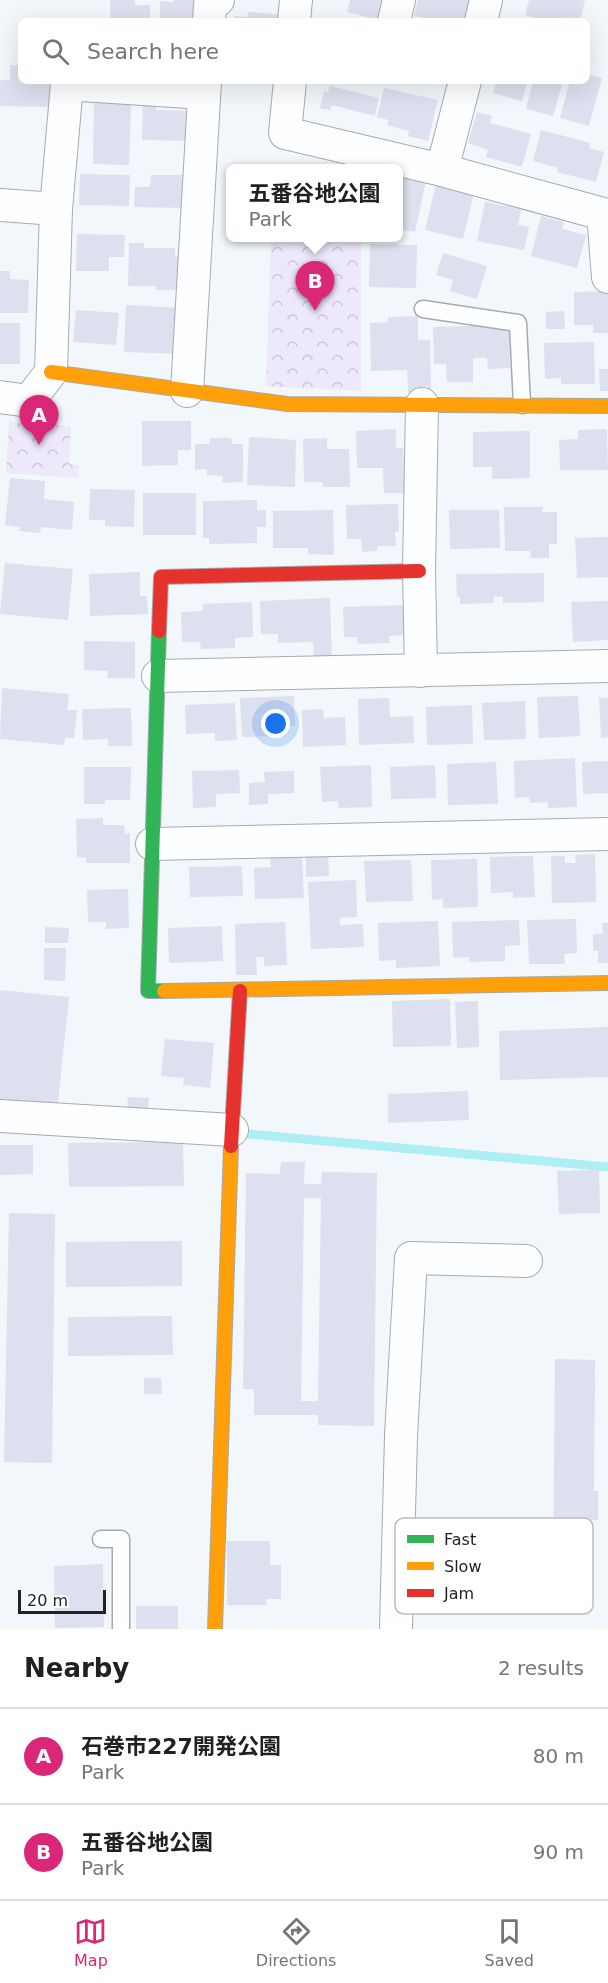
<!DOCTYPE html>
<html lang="en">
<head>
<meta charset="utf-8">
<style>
  :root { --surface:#fff; --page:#f2f2f2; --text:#202124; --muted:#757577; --line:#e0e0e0; --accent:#db2777 }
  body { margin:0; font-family:"DejaVu Sans","Noto Sans JP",sans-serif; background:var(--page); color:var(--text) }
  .scale { position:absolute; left:18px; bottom:15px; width:88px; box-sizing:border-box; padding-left:6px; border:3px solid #202326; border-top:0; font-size:16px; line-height:21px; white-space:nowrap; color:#202326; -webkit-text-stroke:4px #fff; paint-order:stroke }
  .you { position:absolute; left:276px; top:724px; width:21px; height:21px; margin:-15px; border:4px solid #fff; border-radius:50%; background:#1a73e8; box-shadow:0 0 0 9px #1a73e833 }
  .badge { display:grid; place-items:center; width:39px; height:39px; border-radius:50%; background:var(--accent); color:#fff; font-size:20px; font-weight:700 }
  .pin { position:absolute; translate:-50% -50px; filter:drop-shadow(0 2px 3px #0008) }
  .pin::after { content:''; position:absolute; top:32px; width:21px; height:18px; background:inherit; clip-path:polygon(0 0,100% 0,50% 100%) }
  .popup { position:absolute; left:226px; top:164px; width:177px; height:78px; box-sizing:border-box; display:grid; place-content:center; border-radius:9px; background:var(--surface); filter:drop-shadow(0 2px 4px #0005); font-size:20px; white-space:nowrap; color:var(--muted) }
  .popup b { font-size:22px; color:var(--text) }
  .popup::after { content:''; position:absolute; left:50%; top:100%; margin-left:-12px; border:12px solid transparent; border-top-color:var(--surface) }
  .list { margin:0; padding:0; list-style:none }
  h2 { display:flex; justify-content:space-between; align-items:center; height:78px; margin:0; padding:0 24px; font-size:26px }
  h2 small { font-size:20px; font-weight:400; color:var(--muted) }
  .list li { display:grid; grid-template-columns:39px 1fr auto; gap:18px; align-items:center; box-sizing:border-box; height:96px; padding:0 24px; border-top:2px solid var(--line) }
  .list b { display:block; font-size:22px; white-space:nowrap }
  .list p { margin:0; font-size:20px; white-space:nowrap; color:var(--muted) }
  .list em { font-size:20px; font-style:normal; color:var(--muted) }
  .icon { flex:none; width:33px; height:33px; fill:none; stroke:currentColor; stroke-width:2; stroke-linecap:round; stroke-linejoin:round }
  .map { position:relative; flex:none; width:608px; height:1629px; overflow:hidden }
  .search { position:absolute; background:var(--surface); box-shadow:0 6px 24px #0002; left:18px; right:18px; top:18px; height:66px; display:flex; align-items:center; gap:15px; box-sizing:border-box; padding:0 21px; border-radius:9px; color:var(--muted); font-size:22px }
  .sheet { height:270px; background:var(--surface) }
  nav { display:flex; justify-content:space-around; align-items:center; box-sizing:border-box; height:84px; border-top:2px solid var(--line); background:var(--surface); font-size:16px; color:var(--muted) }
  nav a { display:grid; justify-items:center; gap:3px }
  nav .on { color:var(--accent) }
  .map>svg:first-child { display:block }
  .park { fill:url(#park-crowns) }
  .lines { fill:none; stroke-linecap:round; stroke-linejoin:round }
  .stream { stroke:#adeff5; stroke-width:9 }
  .building { fill:#dde0ee; fill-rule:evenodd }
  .lane-casing { stroke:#a7aaad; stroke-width:19 }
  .street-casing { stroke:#a7aaad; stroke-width:34 }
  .fast-casing { stroke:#a7aaad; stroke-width:16 }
  .slow-casing { stroke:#a7aaad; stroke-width:16 }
  .jam-casing { stroke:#a7aaad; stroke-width:16 }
  .lane { stroke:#fdfeff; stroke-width:16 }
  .street { stroke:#fdfeff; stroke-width:32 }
  .fast { stroke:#30b455; stroke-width:14 }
  .slow { stroke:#ff9f0a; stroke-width:14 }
  .jam { stroke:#e5322d; stroke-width:14 }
  .key { fill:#fff; stroke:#bcbdbe; stroke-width:1.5 }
  .key-label { font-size:16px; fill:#202326 }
</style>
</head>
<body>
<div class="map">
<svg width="608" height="1629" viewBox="0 0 608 1629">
  <defs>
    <pattern id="park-crowns" width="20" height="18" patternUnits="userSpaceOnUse" patternTransform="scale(1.5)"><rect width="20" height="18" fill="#eee8fb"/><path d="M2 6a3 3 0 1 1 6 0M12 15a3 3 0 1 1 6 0" fill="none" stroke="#ccc7d7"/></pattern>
  </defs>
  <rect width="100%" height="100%" fill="#f2f7fc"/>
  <g class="park">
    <polygon points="271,238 361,238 361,391 266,386"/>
    <polygon points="9,422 71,426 69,464 79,465 78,478 6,473"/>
  </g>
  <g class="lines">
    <polyline class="stream" points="249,1134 608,1167"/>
  </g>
  <g class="building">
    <polygon points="110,0 135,0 135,5 150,5 150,21 110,21"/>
    <polygon points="173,0 201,0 200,21 160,21 160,1 173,2"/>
    <polygon points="350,0 395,0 384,21 347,12"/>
    <polygon points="418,0 464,0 471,1 466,21 439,21 414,16"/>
    <polygon points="529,0 585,0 580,21 545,21 525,15"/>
    <polygon points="248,12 287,15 287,21 234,21 234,16 248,17"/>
    <polygon points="10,65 21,65 21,81 53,81 52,107 0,106 0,80 10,80"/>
    <polygon points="587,74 602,78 589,126 560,118 570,81 587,81"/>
    <polygon points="497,81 528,81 522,101 493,93"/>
    <polygon points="533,81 563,81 553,116 526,109"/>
    <polygon points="330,86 379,98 375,116 332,105 330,110 320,108 324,91 328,92"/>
    <polygon points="384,88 438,100 428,141 408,136 409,131 387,125 388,120 377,117"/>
    <polygon points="94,102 131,103 129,165 93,164"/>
    <polygon points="143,102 156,102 156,110 188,111 195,141 142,140"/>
    <polygon points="477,112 492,116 490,123 531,134 522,167 486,157 488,150 468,143"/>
    <polygon points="541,130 591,143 589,148 604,152 596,182 557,172 558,168 533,161"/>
    <polygon points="342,161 371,168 340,168"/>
    <polygon points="80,174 130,175 129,206 79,205"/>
    <polygon points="151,175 184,175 183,188 189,208 134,207 135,187 150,187"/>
    <polygon points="399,175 426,181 415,232 399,229"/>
    <polygon points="436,184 474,193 463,239 425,230"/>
    <polygon points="485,202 521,209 518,225 529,227 524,250 477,241"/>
    <polygon points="541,216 564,222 562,229 586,235 577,268 531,256"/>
    <polygon points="77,234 125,235 124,257 109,257 109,271 76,271"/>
    <polygon points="129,243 144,243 144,248 175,248 175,256 181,255 180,290 156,290 156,286 128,286"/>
    <polygon points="370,244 417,245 416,288 369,287"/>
    <polygon points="443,253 487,266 477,299 450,291 453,280 436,275"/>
    <polygon points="0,271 10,271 10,279 29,280 28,313 0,313"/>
    <polygon points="608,291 608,333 593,333 593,325 574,325 574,292"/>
    <polygon points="126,305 182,308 181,354 124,352"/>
    <polygon points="76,310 119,313 116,345 73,342"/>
    <polygon points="564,311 565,329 546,329 546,312"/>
    <polygon points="418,316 418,340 430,340 431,391 408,392 407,370 371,371 370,323 388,322 388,317"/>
    <rect x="0" y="323" width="20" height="41"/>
    <polygon points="509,325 510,368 488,369 487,358 473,358 473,382 447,382 446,364 434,364 433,327"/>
    <polygon points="594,342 595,384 561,384 561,378 545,379 544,343"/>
    <polygon points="599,369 608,369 608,391 600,391"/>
    <polygon points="142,421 191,421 191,450 178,450 178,465 142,466"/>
    <polygon points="396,429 396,448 403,448 405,493 384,493 383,468 357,468 356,431"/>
    <polygon points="607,429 608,470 560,470 559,440 578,439 578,430"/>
    <polygon points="530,431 530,478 492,479 492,467 473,467 473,432"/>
    <polygon points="249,437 296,440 295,487 247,485"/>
    <polygon points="210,438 231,438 232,444 243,444 243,482 222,483 223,476 207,475 207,469 195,470 195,444 209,444"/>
    <polygon points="327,438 327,449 349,449 350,487 323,487 322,482 304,482 303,439"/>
    <polygon points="10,478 45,481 44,499 74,502 72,530 41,527 40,533 19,531 20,527 5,525"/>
    <polygon points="90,489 135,490 134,527 105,526 105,520 89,520"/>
    <rect x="143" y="493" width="53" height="42"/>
    <polygon points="257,500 257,510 266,510 266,527 257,527 257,543 209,544 209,538 203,538 203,501"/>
    <polygon points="398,504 399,531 395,532 396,546 377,546 377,551 362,552 361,539 347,539 346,505"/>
    <polygon points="504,507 543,507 542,512 557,512 557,544 549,544 549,558 531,558 530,551 505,551"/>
    <polygon points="333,510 334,555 308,554 308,548 273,548 273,511"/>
    <polygon points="449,510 499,510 500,548 450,549"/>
    <polygon points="608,537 608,577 577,578 575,538"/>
    <polygon points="5,563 73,569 68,620 0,614"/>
    <polygon points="140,572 140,596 147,596 148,614 90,616 89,574"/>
    <polygon points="544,573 544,602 503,603 503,597 494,596 494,603 460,604 460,597 457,597 456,574"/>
    <polygon points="330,598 332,660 314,661 313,642 278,643 278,634 261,634 260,601"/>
    <polygon points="608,601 608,640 573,642 571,602"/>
    <polygon points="252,602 253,637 235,638 235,648 201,649 200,642 182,642 181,612 203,611 203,604"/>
    <polygon points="404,605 405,635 389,636 390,643 358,644 357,637 344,637 343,607"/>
    <polygon points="84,641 135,642 135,678 107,678 108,671 84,670"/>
    <polygon points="2,688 69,694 67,710 77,710 74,738 65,738 64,745 0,739"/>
    <polygon points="294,696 295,726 283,726 283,736 242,737 240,698"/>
    <polygon points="578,696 580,736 539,738 537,697"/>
    <polygon points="389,698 390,717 413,716 414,743 359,745 358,699"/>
    <polygon points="599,698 608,698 608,737 601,738"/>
    <polygon points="525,701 526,739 484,740 482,703"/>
    <polygon points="235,703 237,740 215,741 215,733 186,734 185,705"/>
    <polygon points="472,705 473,744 427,745 426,707"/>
    <polygon points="131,708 132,746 108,746 108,739 83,740 82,709"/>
    <polygon points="323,709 324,718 345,717 346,745 303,747 302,710"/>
    <polygon points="575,758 577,807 548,808 548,802 530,803 529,797 515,798 514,761"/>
    <polygon points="608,761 608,793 583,794 582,762"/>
    <polygon points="496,762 498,804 448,805 447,764"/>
    <polygon points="371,765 372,807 339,808 338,801 322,802 320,767"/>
    <polygon points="435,765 436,798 391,799 390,767"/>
    <polygon points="84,767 131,767 130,800 105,800 105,804 84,804"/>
    <polygon points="239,770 240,793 216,794 216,807 193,808 192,771"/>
    <polygon points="294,771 294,793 268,794 268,804 249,805 249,783 265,782 264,772"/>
    <polygon points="103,818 103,825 124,825 125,834 130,833 130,863 86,863 86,858 77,857 76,819"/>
    <polygon points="328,854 329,876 306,877 306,855"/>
    <polygon points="595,854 596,902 552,903 551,856 565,856 565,863 576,863 575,855"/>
    <polygon points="302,856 304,898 255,899 254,868 271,867 270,857"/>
    <polygon points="533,856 535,897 513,898 513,892 491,893 490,857"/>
    <polygon points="477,859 478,907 443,908 443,899 432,900 431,860"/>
    <polygon points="411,860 413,901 366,902 364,861"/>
    <polygon points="242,866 243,896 190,897 189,867"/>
    <polygon points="356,880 357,917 340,918 340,925 363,924 364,947 311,949 308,882"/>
    <polygon points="128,889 129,928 106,929 106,922 88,922 87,890"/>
    <polygon points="576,919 577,953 564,954 565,964 529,964 527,920"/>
    <polygon points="519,920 520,945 505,946 505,961 469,962 469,957 453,958 452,922"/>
    <polygon points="438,921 440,966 396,968 396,960 379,961 378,923"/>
    <polygon points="285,922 287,965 264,966 264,957 256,957 257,975 236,975 235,924"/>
    <polygon points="602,923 608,923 608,963 598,963 598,951 593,951 593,934 603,934"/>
    <polygon points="222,926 223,961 169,963 168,928"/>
    <polygon points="45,927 69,928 68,943 45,943"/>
    <polygon points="44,948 66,948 65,981 44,980"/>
    <polygon points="0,990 69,997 57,1112 0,1106"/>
    <polygon points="450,999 451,1046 393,1047 392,1001"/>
    <polygon points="478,1001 479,1047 457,1048 455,1002"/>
    <polygon points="608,1027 608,1077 500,1080 499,1031"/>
    <polygon points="165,1039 214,1043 210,1088 183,1085 184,1078 161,1076"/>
    <polygon points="468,1091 469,1120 388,1123 388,1094"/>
    <polygon points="128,1097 149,1098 148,1113 127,1111"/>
    <polygon points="183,1142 184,1186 69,1187 68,1143"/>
    <polygon points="0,1145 33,1145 33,1174 0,1175"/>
    <path d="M281,1162H305L304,1184H321L322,1172L377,1173L374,1426L318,1425V1415H254V1389H243L246,1173L280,1174ZM304,1198H321L318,1401H301Z"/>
    <polygon points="599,1170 600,1213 559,1214 557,1171"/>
    <polygon points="9,1213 55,1214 52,1463 4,1462"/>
    <polygon points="182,1241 182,1286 66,1287 66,1242"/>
    <polygon points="172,1316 173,1355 68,1356 68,1317"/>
    <polygon points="555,1359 595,1360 594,1491 598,1491 598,1520 592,1520 592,1578 553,1578"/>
    <polygon points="144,1378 161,1378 162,1394 144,1394"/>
    <polygon points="227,1541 270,1541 270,1565 281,1565 281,1599 266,1599 267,1605 227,1605"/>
    <polygon points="103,1564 104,1627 55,1628 54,1566"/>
    <rect x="136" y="1606" width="42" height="23"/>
  </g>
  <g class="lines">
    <defs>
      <g id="lane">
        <polyline points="423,309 518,323 522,405"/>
        <polyline points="101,1539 121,1539 121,1629"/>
      </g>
      <g id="street">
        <polyline points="209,21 210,5 218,0"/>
        <polyline points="294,21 296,0"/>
        <polyline points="394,21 399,0"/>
        <polyline points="481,21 486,0"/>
        <polyline points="290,81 285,133 442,170 603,214 608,277"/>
        <polyline points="442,170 465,81"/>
        <polyline points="0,205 56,209"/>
        <polyline points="187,391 205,81"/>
        <polyline points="0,397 29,401 51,372 56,209 67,84 204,93"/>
        <polyline points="421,671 419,571 422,404"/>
        <polyline points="158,676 608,666"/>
        <polyline points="152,844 608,834"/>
        <polyline points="0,1116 232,1130"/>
        <polyline points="396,1629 401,1436 411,1258 526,1261"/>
      </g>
      <polyline id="fast" points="159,631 148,991 164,991"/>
      <g id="slow">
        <polyline points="51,372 287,404 608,406"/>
        <polyline points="164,991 608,983"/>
        <polyline points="215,1629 231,1146"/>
      </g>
      <g id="jam">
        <polyline points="159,631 161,577 419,571"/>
        <polyline points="231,1146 240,991"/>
      </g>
    </defs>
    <use href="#lane" class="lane-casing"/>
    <use href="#street" class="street-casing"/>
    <use href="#fast" class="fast-casing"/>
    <use href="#slow" class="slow-casing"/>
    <use href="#jam" class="jam-casing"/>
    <use href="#lane" class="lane"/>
    <use href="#street" class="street"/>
    <use href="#fast" class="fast"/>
    <use href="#slow" class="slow"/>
    <use href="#jam" class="jam"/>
  </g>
  <rect x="395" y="1518" width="198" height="96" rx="9" class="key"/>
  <rect x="407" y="1535" width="27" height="8" fill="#30b455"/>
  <rect x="407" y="1562" width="27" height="8" fill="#ff9f0a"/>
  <rect x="407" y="1589" width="27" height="8" fill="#e5322d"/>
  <g class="key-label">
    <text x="444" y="1545">Fast</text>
    <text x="444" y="1572">Slow</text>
    <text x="444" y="1599">Jam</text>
  </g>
</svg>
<div class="scale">20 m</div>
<div class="you"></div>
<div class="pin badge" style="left:39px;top:445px">A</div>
<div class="pin badge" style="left:315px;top:311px">B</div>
<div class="popup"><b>五番谷地公園</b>Park</div>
<div class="search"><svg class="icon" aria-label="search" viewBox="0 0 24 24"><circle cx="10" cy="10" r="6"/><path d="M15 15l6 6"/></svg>Search here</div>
</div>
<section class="sheet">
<h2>Nearby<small>2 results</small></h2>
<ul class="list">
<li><span class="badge">A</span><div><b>石巻市227開発公園</b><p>Park</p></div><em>80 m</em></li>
<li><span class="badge">B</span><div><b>五番谷地公園</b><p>Park</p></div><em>90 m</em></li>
</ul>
</section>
<nav>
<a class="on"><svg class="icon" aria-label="map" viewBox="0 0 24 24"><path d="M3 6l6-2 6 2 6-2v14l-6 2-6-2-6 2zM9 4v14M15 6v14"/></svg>Map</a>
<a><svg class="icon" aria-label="directions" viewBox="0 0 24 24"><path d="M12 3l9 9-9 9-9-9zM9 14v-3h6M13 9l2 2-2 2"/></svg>Directions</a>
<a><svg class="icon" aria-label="saved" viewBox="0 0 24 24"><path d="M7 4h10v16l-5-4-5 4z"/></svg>Saved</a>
</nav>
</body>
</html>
